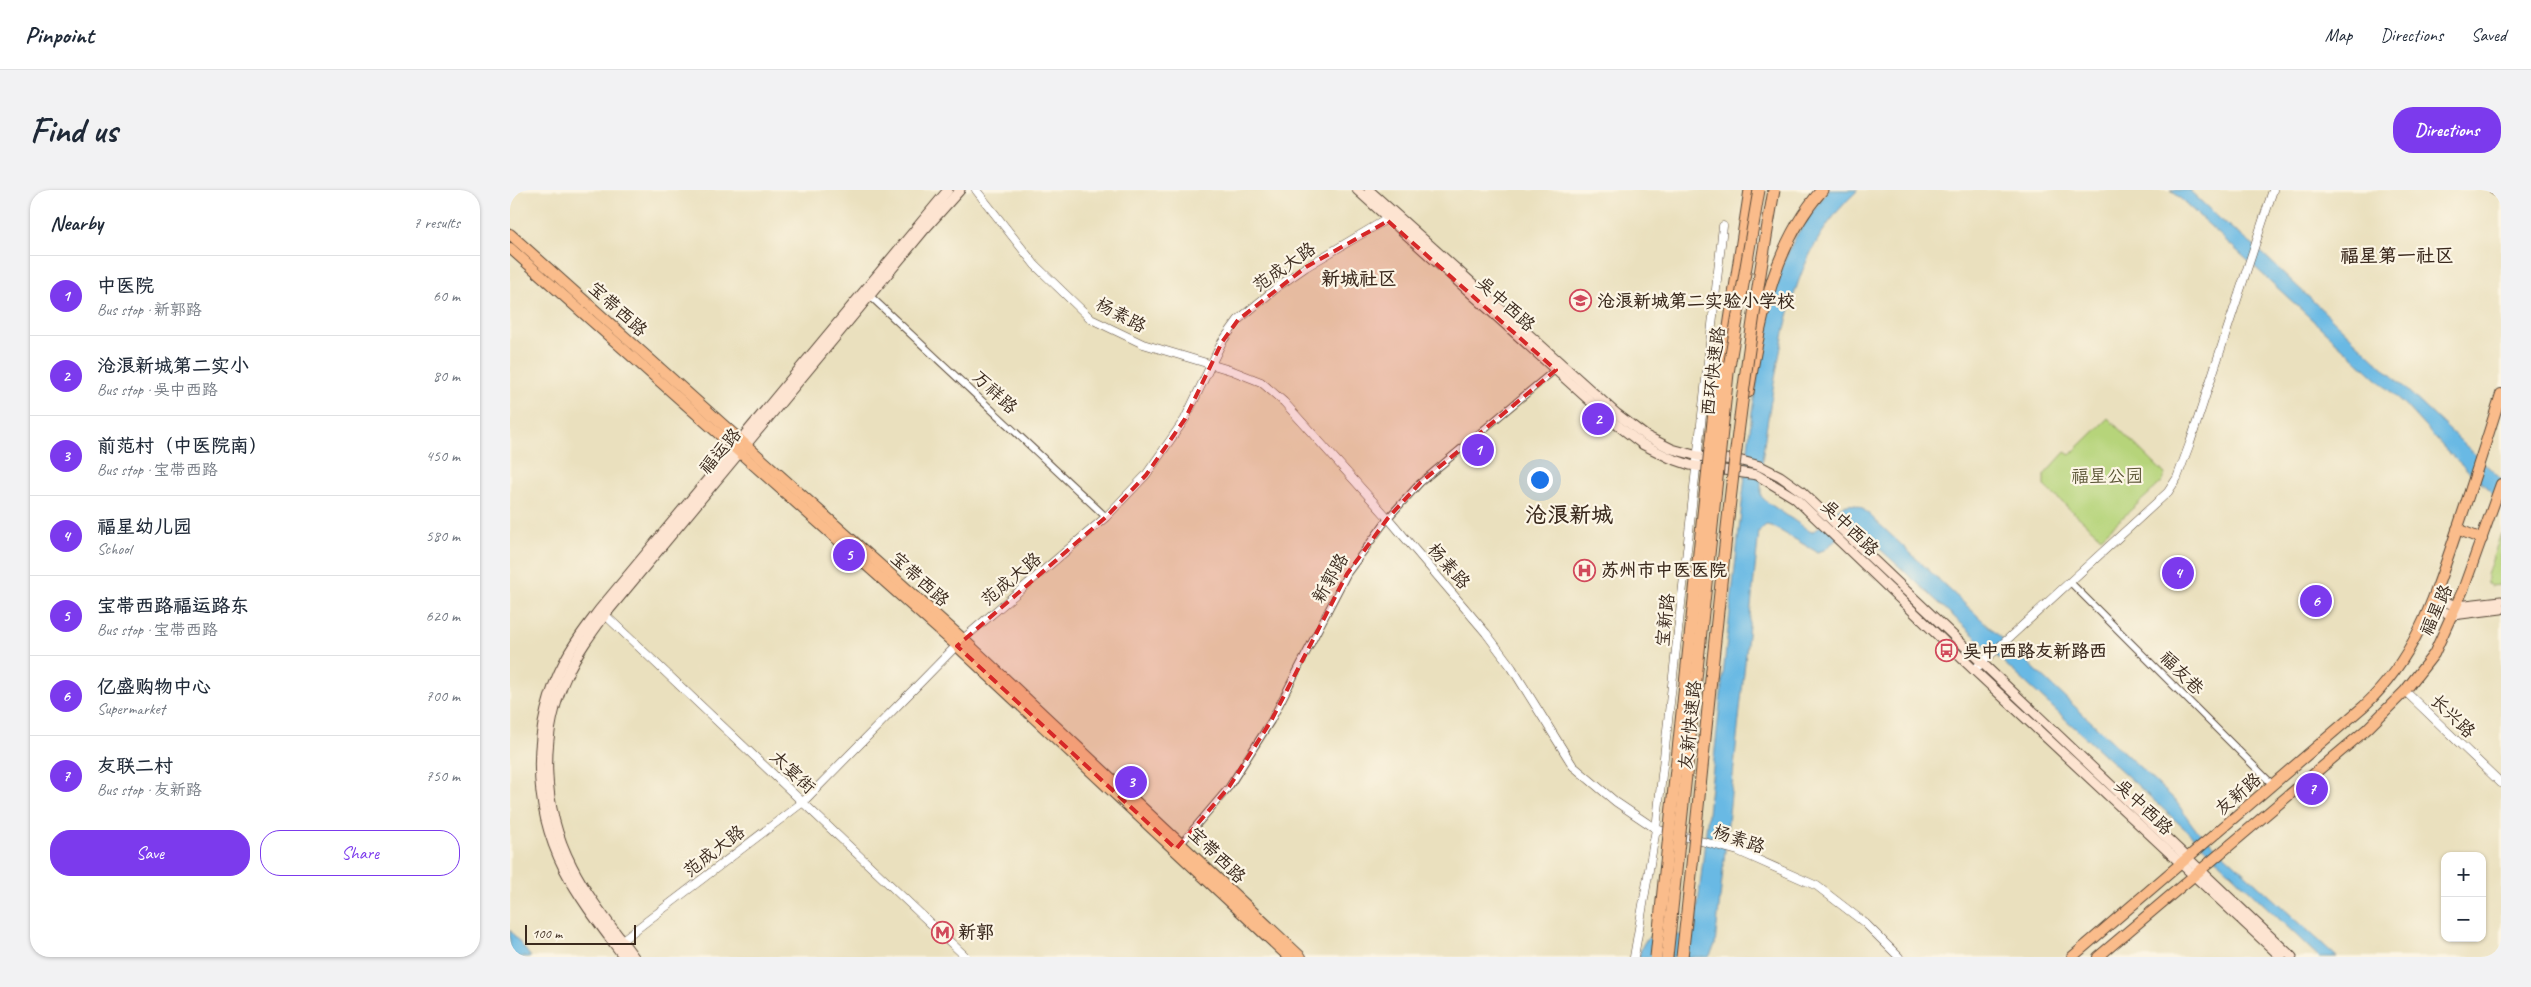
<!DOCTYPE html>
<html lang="en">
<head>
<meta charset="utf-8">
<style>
  :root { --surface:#fff; --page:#f2f2f3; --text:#1f2937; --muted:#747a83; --line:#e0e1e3; --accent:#7c3aed }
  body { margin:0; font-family:Caveat,"LXGW WenKai TC",sans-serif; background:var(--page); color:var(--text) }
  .controls { position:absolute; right:15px; bottom:15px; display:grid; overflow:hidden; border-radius:10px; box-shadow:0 1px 4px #0004 }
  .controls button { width:45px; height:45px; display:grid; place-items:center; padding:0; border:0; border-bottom:1px solid var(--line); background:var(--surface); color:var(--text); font:25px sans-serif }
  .scale { position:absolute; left:15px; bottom:12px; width:111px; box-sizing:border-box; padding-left:5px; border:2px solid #3b2a1e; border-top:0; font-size:14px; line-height:18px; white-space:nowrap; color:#3b2a1e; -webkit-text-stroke:4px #fcf5e5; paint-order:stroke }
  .you { position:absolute; left:1029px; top:289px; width:18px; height:18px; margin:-12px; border:4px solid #fff; border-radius:50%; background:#1a73e8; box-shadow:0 0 0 8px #1a73e833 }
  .badge { display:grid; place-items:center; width:32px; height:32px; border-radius:50%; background:var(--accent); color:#fff; font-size:16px; font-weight:700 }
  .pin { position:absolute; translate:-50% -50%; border:2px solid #fff; box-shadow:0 1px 5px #0006 }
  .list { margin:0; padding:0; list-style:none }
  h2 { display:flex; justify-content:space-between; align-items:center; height:65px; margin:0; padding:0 20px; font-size:21px }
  h2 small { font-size:16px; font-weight:400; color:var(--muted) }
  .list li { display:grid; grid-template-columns:32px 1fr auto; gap:15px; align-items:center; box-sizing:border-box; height:80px; padding:0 20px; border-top:1px solid var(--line) }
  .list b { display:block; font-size:19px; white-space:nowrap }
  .list p { margin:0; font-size:16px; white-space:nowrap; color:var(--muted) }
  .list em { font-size:16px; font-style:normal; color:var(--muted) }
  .actions { display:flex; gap:10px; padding:15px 20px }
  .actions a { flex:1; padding:11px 0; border:1px solid var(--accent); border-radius:20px; text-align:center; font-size:18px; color:var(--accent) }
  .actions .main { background:var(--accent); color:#fff }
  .map { position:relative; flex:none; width:1991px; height:767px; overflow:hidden; border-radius:20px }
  header { display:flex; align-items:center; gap:30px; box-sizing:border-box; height:70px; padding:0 25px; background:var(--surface); border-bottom:1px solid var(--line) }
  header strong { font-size:24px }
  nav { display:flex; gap:28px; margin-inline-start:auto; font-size:18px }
  .intro { display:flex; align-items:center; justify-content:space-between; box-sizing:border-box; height:120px; padding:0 30px }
  h1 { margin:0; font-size:35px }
  .button { padding:12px 22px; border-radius:20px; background:var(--accent); color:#fff; font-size:18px; font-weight:700 }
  main { display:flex; gap:30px; padding:0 30px }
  aside { flex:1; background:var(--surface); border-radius:20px; box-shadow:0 1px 4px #0004 }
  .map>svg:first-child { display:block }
  .green { fill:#b6d47a; stroke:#787f4c }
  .water { fill:#69b9e4; stroke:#527281 }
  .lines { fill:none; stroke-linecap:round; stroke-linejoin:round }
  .minor-casing { stroke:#554536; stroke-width:8 }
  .tertiary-casing { stroke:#554536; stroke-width:9 }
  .secondary-casing { stroke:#554536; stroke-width:11 }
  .primary-casing { stroke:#554536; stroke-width:12 }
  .trunk-casing { stroke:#554536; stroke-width:13 }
  .minor { stroke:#fff; stroke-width:6 }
  .tertiary { stroke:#fff; stroke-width:8 }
  .secondary { stroke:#fde4d1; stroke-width:9 }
  .primary { stroke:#fabc8b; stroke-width:10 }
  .trunk { stroke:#fabc8b; stroke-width:11 }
  .trunk-bridge-casing { stroke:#554536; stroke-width:13; stroke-linecap:butt }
  .trunk-bridge { stroke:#fabc8b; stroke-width:11 }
  .marked { fill:#d62828; fill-opacity:0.2; stroke:#d62828; stroke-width:4; stroke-dasharray:10 6; stroke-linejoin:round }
  .labels { text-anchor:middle; stroke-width:4.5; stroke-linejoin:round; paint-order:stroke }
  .street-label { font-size:18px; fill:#3b2a1e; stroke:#fcf5e5 }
  .poi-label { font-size:18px; font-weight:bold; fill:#3b2a1e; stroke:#fcf5e5; text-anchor:start }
  .park-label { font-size:18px; fill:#5a5435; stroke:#fcf5e5 }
  .neighbourhood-label { font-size:19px; font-weight:bold; fill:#3b2a1e; stroke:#fcf5e5 }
  .district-label { font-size:22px; font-weight:bold; fill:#3b2a1e; stroke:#fcf5e5 }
</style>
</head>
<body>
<header>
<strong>Pinpoint</strong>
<nav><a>Map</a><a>Directions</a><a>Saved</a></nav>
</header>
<div class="intro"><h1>Find us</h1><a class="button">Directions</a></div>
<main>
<aside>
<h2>Nearby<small>7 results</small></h2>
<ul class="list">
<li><span class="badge">1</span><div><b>中医院</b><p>Bus stop · 新郭路</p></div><em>60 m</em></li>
<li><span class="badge">2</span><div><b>沧浪新城第二实小</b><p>Bus stop · 吴中西路</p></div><em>80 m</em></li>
<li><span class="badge">3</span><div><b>前范村（中医院南）</b><p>Bus stop · 宝带西路</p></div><em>450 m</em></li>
<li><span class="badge">4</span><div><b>福星幼儿园</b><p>School</p></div><em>580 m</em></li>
<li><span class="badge">5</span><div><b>宝带西路福运路东</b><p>Bus stop · 宝带西路</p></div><em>620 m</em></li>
<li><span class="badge">6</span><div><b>亿盛购物中心</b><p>Supermarket</p></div><em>700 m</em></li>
<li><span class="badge">7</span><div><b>友联二村</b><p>Bus stop · 友新路</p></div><em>750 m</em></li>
</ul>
<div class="actions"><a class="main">Save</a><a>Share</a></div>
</aside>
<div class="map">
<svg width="1991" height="767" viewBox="0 0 1991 767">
  <rect width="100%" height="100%" fill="#fcf5e5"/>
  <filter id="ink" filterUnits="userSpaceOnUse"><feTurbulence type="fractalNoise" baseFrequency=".02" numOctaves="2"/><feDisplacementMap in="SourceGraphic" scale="10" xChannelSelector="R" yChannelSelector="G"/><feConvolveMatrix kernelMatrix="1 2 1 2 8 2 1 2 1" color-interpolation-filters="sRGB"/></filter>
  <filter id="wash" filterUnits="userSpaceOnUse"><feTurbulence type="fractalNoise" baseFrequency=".0096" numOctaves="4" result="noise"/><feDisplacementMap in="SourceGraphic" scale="20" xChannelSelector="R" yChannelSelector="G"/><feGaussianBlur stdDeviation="1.12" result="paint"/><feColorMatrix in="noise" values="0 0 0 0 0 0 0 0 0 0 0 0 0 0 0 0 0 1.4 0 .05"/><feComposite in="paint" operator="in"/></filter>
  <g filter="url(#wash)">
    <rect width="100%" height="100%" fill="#eae0be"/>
    <g class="green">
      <polygon points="1598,228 1655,284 1652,292 1591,347 1534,296 1534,285 1555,262 1560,265"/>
      <polygon points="1991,343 1991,395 1981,396 1977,393 1977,385"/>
    </g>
    <g class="water">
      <path d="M1319,0H1348C1288,55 1277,124 1263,199C1257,233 1250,271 1251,306L1257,312L1301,342C1319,335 1328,306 1351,317L1665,610L1684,637L1827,767H1809L1675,639L1344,335L1314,360L1307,362L1262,336L1256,335L1249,341L1205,755L1199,767H1129C1135,736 1155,743 1179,747L1185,742L1242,222C1251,168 1256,108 1280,58C1290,37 1305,18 1319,0Z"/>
      <polygon points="1661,0 1679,0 1710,29 1750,61 1991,289 1991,311 1937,261 1895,215"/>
      <polygon points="0,740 21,767 0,767"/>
    </g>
  </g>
  <g filter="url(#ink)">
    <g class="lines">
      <defs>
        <g id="minor">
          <polyline points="358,104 596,327"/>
          <polyline points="1560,392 1763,595"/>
          <polyline points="669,656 719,597 761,531 837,384 878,328 910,293 1047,178"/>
        </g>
        <g id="tertiary">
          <polyline points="466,0 525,75 581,129 633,154 723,181 751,192 774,212 878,328 976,443 1002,478 1063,576 1106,612 1146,639 1228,661 1307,696 1355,733 1389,767"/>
          <polyline points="92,422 456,767"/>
          <polyline points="1464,480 1658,302 1667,288 1680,253 1763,0"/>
          <polyline points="1895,501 1991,593"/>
          <polyline points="107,754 293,612 453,449 596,327 636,285 675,229 712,152 728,130 770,95 796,77 882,26"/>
          <polyline points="1124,767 1146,639 1213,36"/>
        </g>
        <g id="secondary">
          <polyline points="847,0 1102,231 1132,254 1160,268 1180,275 1247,285 1285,308 1464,480 1771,767"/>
          <polyline points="859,0 1107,224 1136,246 1162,259 1188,266 1232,271 1250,276 1270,286 1291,301 1782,767"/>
          <polyline points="1924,408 1947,416 1991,411"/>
          <polyline points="1921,417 1943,425 1991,419"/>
          <path d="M114,767C93,739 70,710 54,679C21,614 21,534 55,470C64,452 77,436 89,420L438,0"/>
          <path d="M124,767C103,738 78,708 62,676C32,618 29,545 57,485C67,463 81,444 95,425L415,39L450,0"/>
        </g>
        <g id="primary">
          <polyline points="1985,0 1991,3"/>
          <polyline points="0,44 453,449 791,767"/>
          <polyline points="0,58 447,456 779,767"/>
          <polyline points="1947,339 1972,349"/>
          <path d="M1562,767L1854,516C1905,468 1923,411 1945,346C1961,299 1976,252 1991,204"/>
          <polyline points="1588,767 1857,539 1895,501 1924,464 1953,400 1991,294"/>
        </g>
        <g id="trunk">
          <polyline points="1213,176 1240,0"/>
          <path d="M1238,202C1251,129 1262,57 1312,0"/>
        </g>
      </defs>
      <use href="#minor" class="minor-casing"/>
      <use href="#tertiary" class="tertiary-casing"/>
      <use href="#secondary" class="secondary-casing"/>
      <use href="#primary" class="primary-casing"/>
      <use href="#trunk" class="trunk-casing"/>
      <use href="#minor" class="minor"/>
      <use href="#tertiary" class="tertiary"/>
      <use href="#secondary" class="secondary"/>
      <use href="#primary" class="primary"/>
      <use href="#trunk" class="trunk"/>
      <defs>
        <g id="trunk-bridge">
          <polyline points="1146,767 1205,212 1213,178"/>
          <polyline points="1157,767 1218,183 1249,0"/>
          <path d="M1172,767C1201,511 1219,254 1264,0"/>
        </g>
      </defs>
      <use href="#trunk-bridge" class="trunk-bridge-casing"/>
      <use href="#trunk-bridge" class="trunk-bridge"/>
    </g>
  </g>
  <path class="marked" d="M878,31L1046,180L910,293L878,328L837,384L761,531L719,597L666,659L447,456L596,327L636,285L675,229L712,152L728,130L796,77Z"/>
  <defs>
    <symbol id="school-ring" viewBox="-11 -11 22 22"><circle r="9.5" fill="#fcf5e5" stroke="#d1495b" stroke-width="1.5"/><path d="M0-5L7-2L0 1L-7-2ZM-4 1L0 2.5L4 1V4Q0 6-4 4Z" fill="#d1495b"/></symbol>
    <symbol id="hospital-ring" viewBox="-11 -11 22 22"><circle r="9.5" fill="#fcf5e5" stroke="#d1495b" stroke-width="1.5"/><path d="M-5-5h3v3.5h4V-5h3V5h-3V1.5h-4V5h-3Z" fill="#d1495b"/></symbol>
    <symbol id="bus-ring" viewBox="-11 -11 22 22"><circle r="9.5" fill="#fcf5e5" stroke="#d1495b" stroke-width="1.5"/><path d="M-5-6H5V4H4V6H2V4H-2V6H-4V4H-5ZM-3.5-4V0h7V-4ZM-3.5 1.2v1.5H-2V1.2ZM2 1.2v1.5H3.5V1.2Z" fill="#d1495b"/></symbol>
    <symbol id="metro-ring" viewBox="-11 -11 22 22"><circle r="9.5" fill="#fcf5e5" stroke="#d1495b" stroke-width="1.5"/><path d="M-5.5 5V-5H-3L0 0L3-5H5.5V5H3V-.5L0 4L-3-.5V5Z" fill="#d1495b"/></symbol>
  </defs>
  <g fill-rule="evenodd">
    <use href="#school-ring" x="1058" y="98" width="25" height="25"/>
    <use href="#hospital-ring" x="1062" y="368" width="25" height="25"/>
    <use href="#bus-ring" x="1424" y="448" width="25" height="25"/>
    <use href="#metro-ring" x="420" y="730" width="25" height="25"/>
  </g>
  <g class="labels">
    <g class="street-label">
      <text transform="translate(774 77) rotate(-35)" y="6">范成大路</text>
      <text transform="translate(996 114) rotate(42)" y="6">吴中西路</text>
      <text transform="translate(108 119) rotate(42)" y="6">宝带西路</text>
      <text transform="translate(611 125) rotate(28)" y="6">杨素路</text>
      <text transform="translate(1203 181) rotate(-83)" y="6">西环快速路</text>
      <text transform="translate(485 202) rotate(43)" y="6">万祥路</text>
      <text transform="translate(210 261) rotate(-50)" y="6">福运路</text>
      <text transform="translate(1340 338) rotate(44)" y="6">吴中西路</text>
      <text transform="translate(939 376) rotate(49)" y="6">杨素路</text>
      <text transform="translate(820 388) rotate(-60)" y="6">新郭路</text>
      <text transform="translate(410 389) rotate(42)" y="6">宝带西路</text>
      <text transform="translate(501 389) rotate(-40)" y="6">范成大路</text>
      <text transform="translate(1926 420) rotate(-66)" y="6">福星路</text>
      <text transform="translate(1155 430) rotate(-84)" y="6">宝新路</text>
      <text transform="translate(1672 483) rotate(45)" y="6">福友巷</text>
      <text transform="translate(1943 526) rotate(44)" y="6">长兴路</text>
      <text transform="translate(1180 535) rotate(-84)" y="6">友新快速路</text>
      <text transform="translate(283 582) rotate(43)" y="6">太宴街</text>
      <text transform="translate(1728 604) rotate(-41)" y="6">友新路</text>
      <text transform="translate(1634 617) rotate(43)" y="6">吴中西路</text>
      <text transform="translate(1229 649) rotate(19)" y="6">杨素路</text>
      <text transform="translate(204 661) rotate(-38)" y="6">范成大路</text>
      <text transform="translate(707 665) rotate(44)" y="6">宝带西路</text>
    </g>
    <g class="poi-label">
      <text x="1087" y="117">沧浪新城第二实验小学校</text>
      <text x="1091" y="386">苏州市中医医院</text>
      <text x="1453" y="467">吴中西路友新路西</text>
      <text x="448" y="748">新郭</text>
    </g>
    <g class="park-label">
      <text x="1597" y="292">福星公园</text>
    </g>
    <g class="neighbourhood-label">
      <text x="1887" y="72">福星第一社区</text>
      <text x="849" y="95">新城社区</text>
    </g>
    <g class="district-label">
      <text x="1059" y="332">沧浪新城</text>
    </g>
  </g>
</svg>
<div class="controls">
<button>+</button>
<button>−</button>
</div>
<div class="scale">100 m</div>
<div class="you"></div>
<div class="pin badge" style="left:968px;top:260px">1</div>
<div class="pin badge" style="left:1088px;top:229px">2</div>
<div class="pin badge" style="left:621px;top:592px">3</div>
<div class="pin badge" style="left:1668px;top:383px">4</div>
<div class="pin badge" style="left:339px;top:365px">5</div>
<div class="pin badge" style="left:1806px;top:411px">6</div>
<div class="pin badge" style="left:1802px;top:599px">7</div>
</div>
</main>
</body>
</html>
